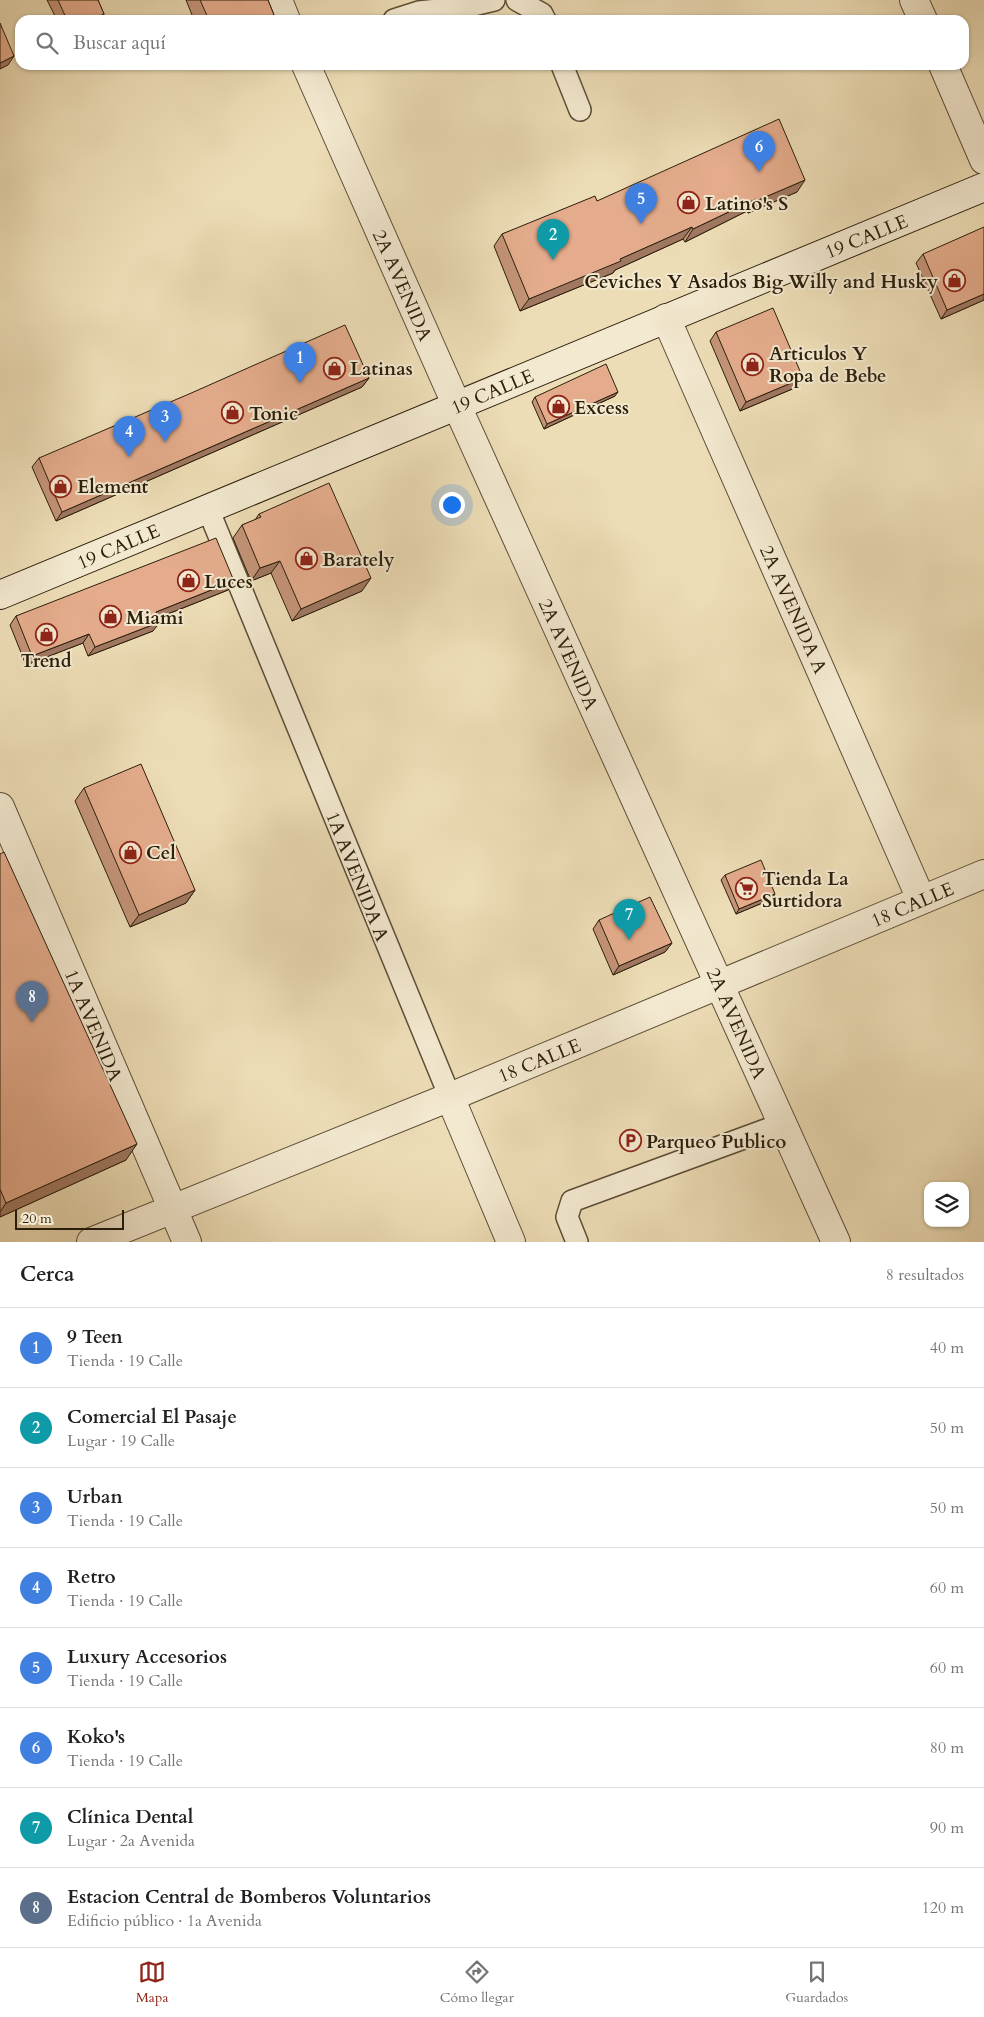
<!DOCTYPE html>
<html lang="es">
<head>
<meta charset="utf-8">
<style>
  :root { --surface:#fff; --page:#f6f6f6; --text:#202124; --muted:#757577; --line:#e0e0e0; --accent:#8f2418 }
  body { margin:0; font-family:Cardo,serif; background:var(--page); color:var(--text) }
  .controls { position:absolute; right:15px; bottom:15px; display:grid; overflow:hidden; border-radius:10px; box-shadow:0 1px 4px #0004 }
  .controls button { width:45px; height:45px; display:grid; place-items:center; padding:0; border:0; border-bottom:1px solid var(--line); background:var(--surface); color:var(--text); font:25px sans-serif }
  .scale { position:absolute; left:15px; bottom:12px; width:109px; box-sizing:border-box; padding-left:5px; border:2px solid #2b1e0b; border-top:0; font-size:14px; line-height:18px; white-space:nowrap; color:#2b1e0b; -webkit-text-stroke:4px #f3e9d0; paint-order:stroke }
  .you { position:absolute; left:451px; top:504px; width:18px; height:18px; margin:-12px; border:4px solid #fff; border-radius:50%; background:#1a73e8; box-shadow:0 0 0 8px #1a73e833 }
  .badge { display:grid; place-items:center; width:32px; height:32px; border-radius:50%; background:var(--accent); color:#fff; font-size:16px; font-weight:700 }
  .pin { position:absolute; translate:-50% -41px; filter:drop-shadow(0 1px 2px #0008) }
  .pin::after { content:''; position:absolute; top:26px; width:18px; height:15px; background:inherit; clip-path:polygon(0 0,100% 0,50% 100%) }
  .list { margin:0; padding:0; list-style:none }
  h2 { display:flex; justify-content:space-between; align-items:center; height:65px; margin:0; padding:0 20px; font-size:21px }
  h2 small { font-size:16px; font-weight:400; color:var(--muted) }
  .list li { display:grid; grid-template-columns:32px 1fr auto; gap:15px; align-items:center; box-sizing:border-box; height:80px; padding:0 20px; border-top:1px solid var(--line) }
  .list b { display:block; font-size:19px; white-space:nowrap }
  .list p { margin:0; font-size:16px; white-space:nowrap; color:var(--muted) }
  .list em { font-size:16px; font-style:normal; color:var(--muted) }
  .icon { flex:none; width:28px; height:28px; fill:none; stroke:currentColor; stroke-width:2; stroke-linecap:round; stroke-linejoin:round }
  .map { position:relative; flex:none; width:984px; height:1242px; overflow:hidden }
  .search { position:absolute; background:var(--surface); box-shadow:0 1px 4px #0004; left:15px; right:15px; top:15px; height:55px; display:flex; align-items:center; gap:12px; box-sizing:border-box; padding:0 18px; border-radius:15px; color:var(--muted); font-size:19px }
  .sheet { height:705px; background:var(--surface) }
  nav { display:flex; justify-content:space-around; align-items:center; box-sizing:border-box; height:70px; border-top:1px solid var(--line); background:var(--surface); font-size:14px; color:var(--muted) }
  nav a { display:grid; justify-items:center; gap:2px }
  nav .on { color:var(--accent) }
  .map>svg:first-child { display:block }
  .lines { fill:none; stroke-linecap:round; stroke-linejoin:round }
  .lane-casing { stroke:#5c4e36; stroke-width:24 }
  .street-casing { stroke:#5c4e36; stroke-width:30 }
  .secondary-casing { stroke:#2b1e0b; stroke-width:30 }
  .lane { stroke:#f3e9d0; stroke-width:21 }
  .street { stroke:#f3e9d0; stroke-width:28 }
  .secondary { stroke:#f3e9d0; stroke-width:28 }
  .wall { fill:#c49478; stroke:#2b1e0b }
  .shaded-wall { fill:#a07862; stroke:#2b1e0b }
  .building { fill:#e4ac8c; stroke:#2b1e0b }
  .labels { text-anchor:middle; stroke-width:4; stroke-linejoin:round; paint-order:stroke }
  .poi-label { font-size:19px; font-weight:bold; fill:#2b1e0b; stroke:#f3e9d0; text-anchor:start }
  .street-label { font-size:19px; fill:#2b1e0b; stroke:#f3e9d0 }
</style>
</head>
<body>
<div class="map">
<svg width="984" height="1242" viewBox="0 0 984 1242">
  <rect width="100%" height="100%" fill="#edddb6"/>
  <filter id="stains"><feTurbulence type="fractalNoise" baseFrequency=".004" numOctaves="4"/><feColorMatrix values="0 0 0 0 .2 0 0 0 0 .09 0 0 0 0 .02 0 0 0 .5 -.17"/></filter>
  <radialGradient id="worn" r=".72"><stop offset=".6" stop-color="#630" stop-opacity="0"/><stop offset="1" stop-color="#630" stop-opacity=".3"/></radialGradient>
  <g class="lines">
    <defs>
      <g id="lane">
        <polyline points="517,0 542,14 545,20"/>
        <polyline points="394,20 419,12 465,7 494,0"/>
        <polyline points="562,65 580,110"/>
        <polyline points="208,509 450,1097"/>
        <polyline points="577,1242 567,1217 572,1201 782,1124"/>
      </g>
      <g id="street">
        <polyline points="278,0 286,20"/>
        <polyline points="914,0 923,20"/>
        <polyline points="306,65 457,406 836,1242"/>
        <polyline points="943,65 984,160"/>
        <polyline points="666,318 921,899"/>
        <polyline points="0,807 187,1242"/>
        <polyline points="450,1097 511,1242"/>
        <polyline points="91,1242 450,1097 984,874"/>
      </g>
      <polyline id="secondary" points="0,595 984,187"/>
    </defs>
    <use href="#lane" class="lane-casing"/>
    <use href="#street" class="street-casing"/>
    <use href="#secondary" class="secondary-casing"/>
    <use href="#lane" class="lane"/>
    <use href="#street" class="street"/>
    <use href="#secondary" class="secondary"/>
  </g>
  <g class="wall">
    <polygon points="47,0 98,0 104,14 100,20 57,20"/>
    <polygon points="186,0 268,0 274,15 271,20 194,20"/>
    <polygon points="797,192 748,213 747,211 685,242 683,239 615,270 613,273 520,311 494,246 502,234 597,201"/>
    <polygon points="923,254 984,300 941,319 916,263"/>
    <polygon points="716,332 797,387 740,411 710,341"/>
    <polygon points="369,378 362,387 56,521 32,467 39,458"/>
    <polygon points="615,396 544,429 532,402 535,397"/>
    <polygon points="259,514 362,591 292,621 271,573 251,581 233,538 242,525 255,520"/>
    <polygon points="234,581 228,590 158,618 153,631 88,656 83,643 26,665 10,625 16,616"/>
    <polygon points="84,788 195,890 186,903 130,927 75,801"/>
    <polygon points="0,854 126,1160 0,1217"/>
    <polygon points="725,875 772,899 736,914 721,880"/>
    <polygon points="599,920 672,943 665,952 613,975 593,929"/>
  </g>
  <g class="shaded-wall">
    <polygon points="104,14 100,20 90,20"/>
    <polygon points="274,15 271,20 262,20"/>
    <polygon points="14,56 8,65 0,69 0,63"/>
    <polygon points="805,180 797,192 748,213 756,201"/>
    <polygon points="756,199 747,211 685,242 693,229"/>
    <polygon points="692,227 683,239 615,270 613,273 520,311 529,299"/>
    <polygon points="984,294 984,300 941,319 947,310"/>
    <polygon points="369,378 362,387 56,521 62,512"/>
    <polygon points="803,378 797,387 740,411 746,402"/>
    <polygon points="618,392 615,396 544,429 547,424"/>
    <polygon points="280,561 271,573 251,581 260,568"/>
    <polygon points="371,578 362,591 292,621 301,609"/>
    <polygon points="234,581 228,590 150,621 156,612"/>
    <polygon points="160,622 153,631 88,656 95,647"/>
    <polygon points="89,634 83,643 26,665 32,656"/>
    <polygon points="195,890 186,903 130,927 139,915"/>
    <polygon points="775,894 772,899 736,914 739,909"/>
    <polygon points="672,943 665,952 613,975 619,966"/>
    <polygon points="137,1144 126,1160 0,1217 0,1212 6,1203"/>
  </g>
  <g class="building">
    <polygon points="58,0 98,0 104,14 90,20 67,20"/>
    <polygon points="200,0 268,0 274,15 262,20 209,20"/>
    <polygon points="0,23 14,56 0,63"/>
    <polygon points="779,119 805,180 756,201 756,199 693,229 692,227 620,259 621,261 529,299 502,234 595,196 597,201"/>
    <polygon points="984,227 984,294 947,310 923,254"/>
    <polygon points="773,308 803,378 746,402 716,332"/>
    <polygon points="345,325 369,378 62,512 39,458 189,394"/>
    <polygon points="606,364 618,392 547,424 535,397"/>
    <polygon points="329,483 371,578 301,609 280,561 260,568 242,525 261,517 259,514"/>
    <polygon points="216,538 234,581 156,612 160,622 95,647 89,634 32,656 16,616"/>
    <polygon points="141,764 195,890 139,915 84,788"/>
    <polygon points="4,852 137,1144 6,1203 0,1189 0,854"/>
    <polygon points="761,860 775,894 739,909 725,875"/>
    <polygon points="650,897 672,943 619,966 599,920"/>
  </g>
  <defs>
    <symbol id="shop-ring" viewBox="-11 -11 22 22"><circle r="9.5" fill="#f3e9d0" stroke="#8f2418" stroke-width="1.5"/><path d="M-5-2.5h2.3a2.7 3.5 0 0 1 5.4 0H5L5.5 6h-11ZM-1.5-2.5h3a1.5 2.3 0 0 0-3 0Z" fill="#8f2418"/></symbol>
    <symbol id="supermarket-ring" viewBox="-11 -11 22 22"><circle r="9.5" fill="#f3e9d0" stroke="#8f2418" stroke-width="1.5"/><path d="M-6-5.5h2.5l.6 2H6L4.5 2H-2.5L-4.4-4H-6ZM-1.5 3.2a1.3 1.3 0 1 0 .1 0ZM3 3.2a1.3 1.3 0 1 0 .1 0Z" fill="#8f2418"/></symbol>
    <symbol id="parking-ring" viewBox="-11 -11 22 22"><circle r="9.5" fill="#f3e9d0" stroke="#8f2418" stroke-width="1.5"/><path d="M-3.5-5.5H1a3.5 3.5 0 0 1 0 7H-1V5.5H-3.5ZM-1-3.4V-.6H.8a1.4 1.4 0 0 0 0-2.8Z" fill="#8f2418"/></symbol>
  </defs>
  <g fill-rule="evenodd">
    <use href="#shop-ring" x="676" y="190" width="25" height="25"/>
    <use href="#shop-ring" x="942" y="268" width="25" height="25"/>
    <use href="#shop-ring" x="740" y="352" width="25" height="25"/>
    <use href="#shop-ring" x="322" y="356" width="25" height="25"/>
    <use href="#shop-ring" x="546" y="394" width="25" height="25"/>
    <use href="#shop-ring" x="220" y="400" width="25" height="25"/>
    <use href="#shop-ring" x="48" y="474" width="25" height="25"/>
    <use href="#shop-ring" x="294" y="546" width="25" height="25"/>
    <use href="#shop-ring" x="176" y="568" width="25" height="25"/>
    <use href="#shop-ring" x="98" y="604" width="25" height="25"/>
    <use href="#shop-ring" x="34" y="622" width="25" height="25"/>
    <use href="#shop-ring" x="118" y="840" width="25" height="25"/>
    <use href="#supermarket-ring" x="734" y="876" width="25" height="25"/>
    <use href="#parking-ring" x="618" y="1128" width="25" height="25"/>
  </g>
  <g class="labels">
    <g class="poi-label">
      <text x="705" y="210">Latino's S</text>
      <text x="938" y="288" text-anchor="end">Ceviches Y Asados Big Willy and Husky</text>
      <text x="769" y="360">Articulos Y<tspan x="769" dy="22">Ropa de Bebe</tspan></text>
      <text x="350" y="375">Latinas</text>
      <text x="574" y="414">Excess</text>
      <text x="249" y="420">Tonic</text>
      <text x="77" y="493">Element</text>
      <text x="322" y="566">Barately</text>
      <text x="204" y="588">Luces</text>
      <text x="126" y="624">Miami</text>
      <text x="46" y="667" text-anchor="middle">Trend</text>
      <text x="146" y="859">Cel</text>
      <text x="762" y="885">Tienda La<tspan x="762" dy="22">Surtidora</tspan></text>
      <text x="646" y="1148">Parqueo Publico</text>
    </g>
    <g class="street-label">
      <text transform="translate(866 236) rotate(-22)" y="7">19 CALLE</text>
      <text transform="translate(403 285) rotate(66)" y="7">2A AVENIDA</text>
      <text transform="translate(492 391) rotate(-23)" y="7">19 CALLE</text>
      <text transform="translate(118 546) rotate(-23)" y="7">19 CALLE</text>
      <text transform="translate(794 609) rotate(66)" y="7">2A AVENIDA A</text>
      <text transform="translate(569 654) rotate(66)" y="7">2A AVENIDA</text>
      <text transform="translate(358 876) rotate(68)" y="7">1A AVENIDA A</text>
      <text transform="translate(912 904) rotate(-23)" y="7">18 CALLE</text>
      <text transform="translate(737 1023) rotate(66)" y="7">2A AVENIDA</text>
      <text transform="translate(94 1025) rotate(67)" y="7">1A AVENIDA</text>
      <text transform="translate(539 1060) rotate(-22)" y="7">18 CALLE</text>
    </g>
  </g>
  <rect width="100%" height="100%" filter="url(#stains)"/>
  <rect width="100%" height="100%" fill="url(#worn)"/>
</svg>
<div class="controls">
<button><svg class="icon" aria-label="layers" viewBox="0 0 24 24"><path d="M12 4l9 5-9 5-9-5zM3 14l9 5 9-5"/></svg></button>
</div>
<div class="scale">20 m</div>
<div class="you"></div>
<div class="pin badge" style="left:300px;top:383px;background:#3f7fe0">1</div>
<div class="pin badge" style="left:553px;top:260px;background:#0f9aa8">2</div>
<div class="pin badge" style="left:165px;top:442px;background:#3f7fe0">3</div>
<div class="pin badge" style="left:129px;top:457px;background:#3f7fe0">4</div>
<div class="pin badge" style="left:641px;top:224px;background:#3f7fe0">5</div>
<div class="pin badge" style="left:759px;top:172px;background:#3f7fe0">6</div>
<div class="pin badge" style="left:629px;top:940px;background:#0f9aa8">7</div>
<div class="pin badge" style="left:32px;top:1022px;background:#5c6f8a">8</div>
<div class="search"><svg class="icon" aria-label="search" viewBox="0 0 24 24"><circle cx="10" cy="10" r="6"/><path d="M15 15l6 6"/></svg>Buscar aquí</div>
</div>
<section class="sheet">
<h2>Cerca<small>8 resultados</small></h2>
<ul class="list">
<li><span class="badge" style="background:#3f7fe0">1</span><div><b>9 Teen</b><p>Tienda · 19 Calle</p></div><em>40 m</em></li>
<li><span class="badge" style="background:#0f9aa8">2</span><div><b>Comercial El Pasaje</b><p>Lugar · 19 Calle</p></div><em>50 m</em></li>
<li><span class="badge" style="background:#3f7fe0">3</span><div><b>Urban</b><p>Tienda · 19 Calle</p></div><em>50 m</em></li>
<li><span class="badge" style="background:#3f7fe0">4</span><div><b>Retro</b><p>Tienda · 19 Calle</p></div><em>60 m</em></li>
<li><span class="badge" style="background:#3f7fe0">5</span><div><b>Luxury Accesorios</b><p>Tienda · 19 Calle</p></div><em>60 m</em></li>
<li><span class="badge" style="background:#3f7fe0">6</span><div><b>Koko's</b><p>Tienda · 19 Calle</p></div><em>80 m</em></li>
<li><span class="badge" style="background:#0f9aa8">7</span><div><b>Clínica Dental</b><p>Lugar · 2a Avenida</p></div><em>90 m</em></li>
<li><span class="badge" style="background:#5c6f8a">8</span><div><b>Estacion Central de Bomberos Voluntarios</b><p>Edificio público · 1a Avenida</p></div><em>120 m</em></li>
</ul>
</section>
<nav>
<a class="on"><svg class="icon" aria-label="map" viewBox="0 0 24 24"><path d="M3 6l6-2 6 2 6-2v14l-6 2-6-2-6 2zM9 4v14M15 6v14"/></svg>Mapa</a>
<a><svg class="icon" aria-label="directions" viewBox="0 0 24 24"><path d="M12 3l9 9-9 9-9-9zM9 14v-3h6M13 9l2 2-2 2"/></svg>Cómo llegar</a>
<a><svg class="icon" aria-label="saved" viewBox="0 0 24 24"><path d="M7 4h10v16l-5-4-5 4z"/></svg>Guardados</a>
</nav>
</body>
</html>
